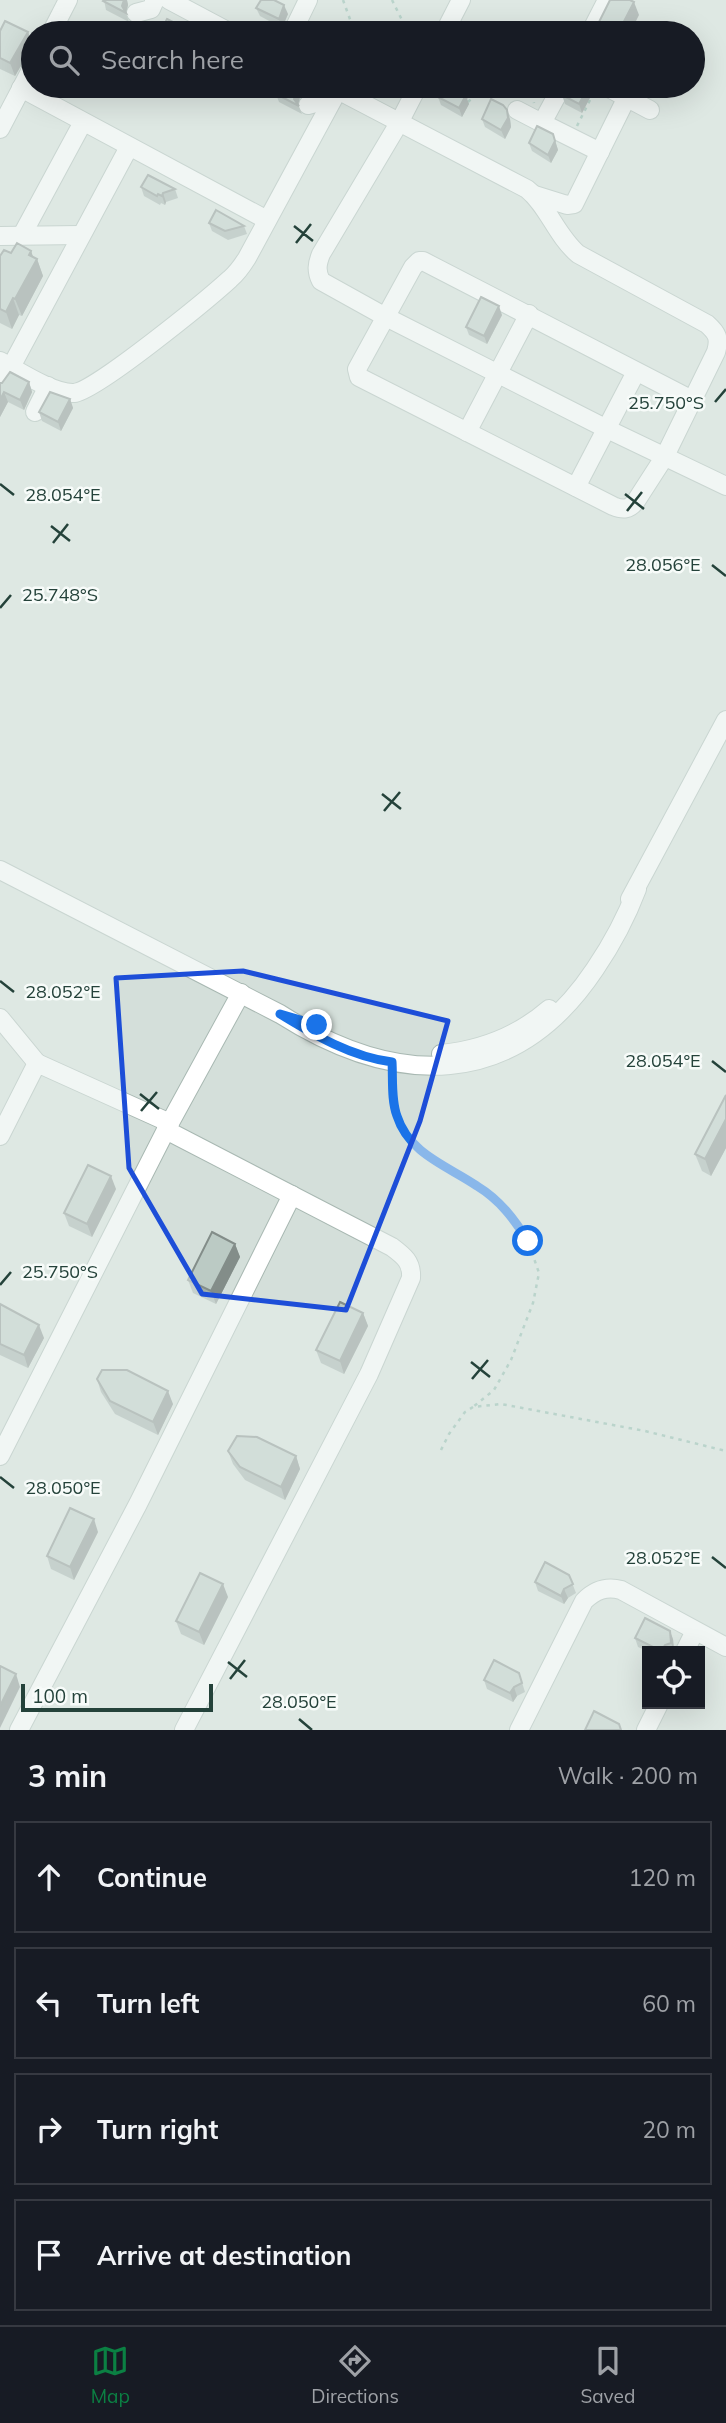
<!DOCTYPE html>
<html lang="en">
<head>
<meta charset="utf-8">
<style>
  :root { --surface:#171b24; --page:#20242c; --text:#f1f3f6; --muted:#9ea1a6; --line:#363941; --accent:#0b8043 }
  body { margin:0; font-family:Mulish,sans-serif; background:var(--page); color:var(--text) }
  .controls { position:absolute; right:21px; bottom:21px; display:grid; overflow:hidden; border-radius:0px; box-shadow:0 7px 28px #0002 }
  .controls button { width:63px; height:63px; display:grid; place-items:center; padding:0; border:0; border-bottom:2px solid var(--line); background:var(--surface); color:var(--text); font:35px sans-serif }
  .scale { position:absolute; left:21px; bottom:18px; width:192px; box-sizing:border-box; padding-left:7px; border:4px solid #24423a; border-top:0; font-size:19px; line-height:24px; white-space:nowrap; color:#24423a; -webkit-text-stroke:5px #f7fbf9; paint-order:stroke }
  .stop { position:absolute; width:21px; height:21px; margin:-16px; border:5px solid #1a73e8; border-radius:50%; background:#fff }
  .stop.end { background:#1a73e8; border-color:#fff; box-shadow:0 2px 7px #0008 }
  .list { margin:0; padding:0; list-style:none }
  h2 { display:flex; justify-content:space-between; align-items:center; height:91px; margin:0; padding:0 28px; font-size:30px }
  h2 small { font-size:23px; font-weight:400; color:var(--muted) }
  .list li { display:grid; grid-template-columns:46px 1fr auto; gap:21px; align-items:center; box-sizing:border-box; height:112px; margin:0 14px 14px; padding:0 14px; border:2px solid var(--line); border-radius:0px }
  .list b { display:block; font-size:26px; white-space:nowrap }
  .list em { font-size:23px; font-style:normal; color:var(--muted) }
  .icon { flex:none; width:38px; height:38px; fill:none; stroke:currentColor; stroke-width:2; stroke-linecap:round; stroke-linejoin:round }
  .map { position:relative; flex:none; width:726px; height:1730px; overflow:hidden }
  .search { position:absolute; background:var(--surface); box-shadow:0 7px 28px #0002; left:21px; right:21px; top:21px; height:77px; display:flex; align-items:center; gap:18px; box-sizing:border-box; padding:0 24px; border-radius:38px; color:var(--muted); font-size:26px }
  .sheet { height:595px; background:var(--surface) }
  nav { display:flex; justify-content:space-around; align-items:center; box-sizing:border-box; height:98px; border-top:2px solid var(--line); background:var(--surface); font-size:19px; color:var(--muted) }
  nav a { display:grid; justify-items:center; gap:4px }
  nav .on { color:var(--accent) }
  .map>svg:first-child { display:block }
  .built { fill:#d4dfda; fill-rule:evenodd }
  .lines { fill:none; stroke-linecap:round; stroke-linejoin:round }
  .minor-casing { stroke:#a8b8b2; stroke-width:20 }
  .path { stroke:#86b3a5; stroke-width:2.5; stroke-dasharray:3.5 5; stroke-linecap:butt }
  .minor { stroke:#fff; stroke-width:18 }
  .wall { fill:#a1aea9 }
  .shaded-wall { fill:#838d89 }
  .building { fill:#bbcac4; stroke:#838d89; stroke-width:2 }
  .route { stroke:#1a73e8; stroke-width:9 }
  .marked { fill:none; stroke:#1d4ed8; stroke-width:5; stroke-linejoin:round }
  .ticks { fill:none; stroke:#24423a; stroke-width:2.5 }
  .ticks-label { font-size:18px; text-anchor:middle; fill:#24423a; stroke:#f7fbf9; stroke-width:5; stroke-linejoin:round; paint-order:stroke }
</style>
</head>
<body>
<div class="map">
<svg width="726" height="1730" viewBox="0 0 726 1730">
  <rect width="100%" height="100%" fill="#e6efeb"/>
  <path class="built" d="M0,0H726V1730H0ZM33,33H693V86H33ZM647,1651H700V1704H647Z"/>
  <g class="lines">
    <defs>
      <g id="minor">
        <polyline points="169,0 231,33"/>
        <polyline points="136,13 151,9 155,0"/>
        <polyline points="51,33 68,0"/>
        <polyline points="292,33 308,0"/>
        <polyline points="444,33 461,0"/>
        <polyline points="590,33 607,0"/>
        <path d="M330,86L527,189C548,206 556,235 578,254L707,324C717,333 720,338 716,352L665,456L636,501C629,510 623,510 613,506L359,377L357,369L413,267L419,261H423L692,400"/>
        <path d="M418,86L399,123L321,254C317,264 316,271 321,281L384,316L607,429L726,486"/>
        <polyline points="562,86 542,123 600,152"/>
        <polyline points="605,86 650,110"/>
        <polyline points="21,88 267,220"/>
        <polyline points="308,105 333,98"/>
        <polyline points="517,110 542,123"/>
        <polyline points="0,129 33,66"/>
        <polyline points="535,195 567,205 574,204 627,97"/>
        <polyline points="22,235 83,122"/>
        <polyline points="0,236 81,235"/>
        <path d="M0,361C19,371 53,394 74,393C96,391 208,299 230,279C237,273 242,266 247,258L338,90"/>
        <polyline points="11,367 129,147"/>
        <polyline points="0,383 9,366"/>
        <polyline points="35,412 48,386"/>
        <polyline points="467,432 529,314"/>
        <polyline points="576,487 636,372"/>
        <path d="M0,870L280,1014C395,1087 513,1092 595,969C612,944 626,918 637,889"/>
        <polyline points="630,899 726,720"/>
        <polyline points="0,1018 37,1063"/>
        <path d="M441,1054C481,1050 519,1035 549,1009"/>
        <path d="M166,1130L392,1247C404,1256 412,1262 411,1278L369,1374L184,1730"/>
        <polyline points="0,1136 37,1063 170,1123"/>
        <polyline points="0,1456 166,1130 241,993"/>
        <polyline points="685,1651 695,1631"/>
        <polyline points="19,1730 138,1504 292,1195"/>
        <path d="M519,1730L584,1601C595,1590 606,1586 621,1590L726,1647"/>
        <polyline points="646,1730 659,1704"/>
      </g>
    </defs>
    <use href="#minor" class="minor-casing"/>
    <g class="path">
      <polyline points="343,0 355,33"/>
      <polyline points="392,0 403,22 425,33"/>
      <polyline points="529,86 534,103"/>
      <polyline points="524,96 529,86"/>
      <polyline points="468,102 485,86"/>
      <polyline points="577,126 593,94"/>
      <polyline points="393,1075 397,1117 414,1144 441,1166 478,1186 509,1211 528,1241 539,1273 533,1303 511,1360 494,1390 473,1407"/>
      <polyline points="441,1450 449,1434 465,1412 473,1407 501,1404 645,1431 726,1451"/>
    </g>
    <use href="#minor" class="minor"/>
  </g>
  <g class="wall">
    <polygon points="104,0 127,0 128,5 126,13 129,22 106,10"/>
    <polygon points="256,8 288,14 282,28 260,16"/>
    <polygon points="0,31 28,32 33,45 15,76 0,69"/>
    <polygon points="467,86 470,94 467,99 469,104 462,117 441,105 438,97"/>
    <polygon points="593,92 582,113 565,104 562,95"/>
    <polygon points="276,94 300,97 298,105 302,114 279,102"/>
    <polygon points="482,119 510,119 511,127 505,139 485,127"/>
    <polygon points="553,134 558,150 551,163 532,151 529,143"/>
    <polygon points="141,187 175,189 178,198 166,202 165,205 161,203 160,205 144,196"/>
    <polygon points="209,223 244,226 247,234 228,240 212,231"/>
    <polygon points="31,251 33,258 37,259 43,276 22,316 19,315 12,329 0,323 0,256"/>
    <polygon points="502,315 487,344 469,335 466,327"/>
    <polygon points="29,382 32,392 24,410 8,402 0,417 0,383"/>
    <polygon points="70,399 73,408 61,431 42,421 39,412"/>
    <polygon points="726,1095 726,1148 711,1176 702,1171 695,1154"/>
    <polygon points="116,1189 92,1237 69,1226 64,1213"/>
    <polygon points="235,1244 240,1257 216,1304 193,1293 188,1280"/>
    <polygon points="0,1304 44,1338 28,1368 0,1355"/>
    <polygon points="363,1313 368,1326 344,1374 321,1363 316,1350"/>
    <polygon points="97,1379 173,1404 158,1435 115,1414 101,1392"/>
    <polygon points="228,1451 296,1456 300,1469 285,1500 245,1480 233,1464"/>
    <polygon points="98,1532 74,1580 51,1569 47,1556"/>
    <polygon points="569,1575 576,1593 568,1598 564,1604 538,1591 535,1582"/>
    <polygon points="228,1597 204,1645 181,1634 176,1621"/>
    <polygon points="635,1638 673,1639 674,1651 647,1651 638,1647"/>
    <polygon points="519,1673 525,1692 517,1696 513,1702 487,1689 484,1680"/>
  </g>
  <g class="shaded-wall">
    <polygon points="124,0 127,0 128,5 126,13 122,6"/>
    <polygon points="634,2 639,15 630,33 618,33"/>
    <polygon points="284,5 288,14 282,28 279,19"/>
    <polygon points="28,32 33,45 15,76 10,63"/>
    <polygon points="467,86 470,94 467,99 469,104 462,117 459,108 464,91"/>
    <polygon points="589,86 591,86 593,92 582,113 579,104"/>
    <polygon points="297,88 300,97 298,105 294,99"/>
    <polygon points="507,110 510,119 511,127 505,139 501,130"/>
    <polygon points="553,134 558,150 551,163 548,155"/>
    <polygon points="163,193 166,202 165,205 162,196"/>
    <polygon points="31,251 35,262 37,259 43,276 22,316 15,299"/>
    <polygon points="13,298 19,315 12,329 6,312"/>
    <polygon points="499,306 502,315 487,344 484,336"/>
    <polygon points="29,382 32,392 24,410 20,400"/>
    <polygon points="4,392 8,402 0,417 0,400"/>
    <polygon points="70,399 73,408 61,431 58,422"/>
    <polygon points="726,1119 726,1148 711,1176 705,1159"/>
    <polygon points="111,1176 116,1189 92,1237 87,1224"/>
    <polygon points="235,1244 240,1257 216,1304 211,1291"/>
    <polygon points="363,1313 368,1326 344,1374 340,1361"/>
    <polygon points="39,1325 44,1338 28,1368 24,1355"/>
    <polygon points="168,1391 173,1404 158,1435 153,1422"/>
    <polygon points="296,1456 300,1469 285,1500 281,1487"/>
    <polygon points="94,1519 98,1532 74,1580 70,1567"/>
    <polygon points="223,1584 228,1597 204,1645 199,1632"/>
    <polygon points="564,1589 568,1598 564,1604 561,1596"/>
    <polygon points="670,1631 673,1639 674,1651 671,1643"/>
    <polygon points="16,1674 20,1687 0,1728 0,1706"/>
    <polygon points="514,1687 517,1696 513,1702 510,1693"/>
  </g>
  <g class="building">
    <polygon points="104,0 124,0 122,6 126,13 103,1"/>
    <polygon points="261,0 274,0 284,5 279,19 256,8"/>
    <polygon points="610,0 630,0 634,2 618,33 601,33 595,30"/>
    <polygon points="167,19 188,30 189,33 163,33 160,32"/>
    <polygon points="5,21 28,32 10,63 0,58 0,31"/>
    <polygon points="325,26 339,33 321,33"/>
    <polygon points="280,86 293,86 297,88 294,99 299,106 276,94"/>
    <polygon points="443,86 467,86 464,91 466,95 459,108 438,97"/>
    <polygon points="567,86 589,86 579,104 562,95"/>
    <polygon points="491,99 503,105 507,110 508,118 501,130 482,119"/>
    <polygon points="537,126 553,134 555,141 548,155 529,143"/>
    <polygon points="148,175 175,189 163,193 162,196 158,194 157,196 141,187"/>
    <polygon points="216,210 244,226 225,231 209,223"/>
    <polygon points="17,243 31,251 29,255 37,259 15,299 13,298 6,312 0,309 0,256 4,250 11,253"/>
    <polygon points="481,297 499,306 484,336 466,327"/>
    <polygon points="10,372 29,382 20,400 4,392 0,400 0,383 2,383"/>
    <polygon points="50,392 70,399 58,422 39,412"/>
    <polygon points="726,1095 726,1119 705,1159 695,1154"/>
    <polygon points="88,1165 111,1176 87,1224 64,1213"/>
    <polygon points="212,1232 235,1244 211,1291 188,1280"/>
    <polygon points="340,1302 363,1313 340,1361 316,1350"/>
    <polygon points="0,1304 39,1325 24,1355 0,1344"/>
    <polygon points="102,1370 127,1370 168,1391 153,1422 110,1401 97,1379"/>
    <polygon points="237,1436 257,1437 296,1456 281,1487 240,1467 228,1451"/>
    <polygon points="70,1508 94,1519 70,1567 47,1556"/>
    <polygon points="545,1562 569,1575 573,1584 564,1589 561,1596 535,1582"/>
    <polygon points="200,1573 223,1584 199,1632 176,1621"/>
    <polygon points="645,1618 670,1631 671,1643 665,1645 661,1651 635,1638"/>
    <polygon points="494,1660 519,1673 522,1683 514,1687 510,1693 484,1680"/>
    <polygon points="0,1666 16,1674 0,1706"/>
    <polygon points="594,1711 619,1724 621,1730 585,1730"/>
  </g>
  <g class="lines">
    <path class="route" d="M317,1025L280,1014C314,1035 352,1057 392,1062C393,1079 391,1100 397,1116C409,1154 448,1166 477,1186C500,1200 514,1219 528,1241"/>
  </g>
  <path d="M0 0H726V1730H0ZM243,971L448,1021L420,1121L346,1310L202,1294L129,1168L116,978Z" fill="#e6efeb" fill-opacity=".55" fill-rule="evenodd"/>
  <path class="marked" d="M243,971L448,1021L420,1121L346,1310L202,1294L129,1168L116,978Z"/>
  <path class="ticks" d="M294,226L313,241M296,243L311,224M715,402L726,389M0,484L14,495M625,494L644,509M627,511L642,492M51,526L70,541M53,543L68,524M712,565L726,576M0,608L11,595M382,794L401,809M384,811L400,792M0,981L14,992M712,1061L726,1072M140,1094L159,1109M141,1111L157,1092M0,1285L11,1272M471,1362L490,1377M472,1379L488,1360M0,1477L14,1488M712,1557L726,1568M228,1662L247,1677M230,1679L245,1660M299,1719L312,1730"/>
  <g class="ticks-label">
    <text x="666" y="409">25.750°S</text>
    <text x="63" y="501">28.054°E</text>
    <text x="663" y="571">28.056°E</text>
    <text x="60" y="601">25.748°S</text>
    <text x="63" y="998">28.052°E</text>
    <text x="663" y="1067">28.054°E</text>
    <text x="60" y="1278">25.750°S</text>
    <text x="63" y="1494">28.050°E</text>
    <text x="663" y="1564">28.052°E</text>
    <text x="299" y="1708">28.050°E</text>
  </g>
</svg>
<div class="controls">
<button><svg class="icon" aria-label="locate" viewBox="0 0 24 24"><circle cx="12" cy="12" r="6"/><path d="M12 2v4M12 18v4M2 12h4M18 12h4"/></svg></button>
</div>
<div class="scale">100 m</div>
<div class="stop" style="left:528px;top:1241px"></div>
<div class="stop end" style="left:317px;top:1025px"></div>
<div class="search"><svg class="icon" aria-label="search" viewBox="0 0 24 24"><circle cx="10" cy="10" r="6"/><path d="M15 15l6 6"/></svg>Search here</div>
</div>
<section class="sheet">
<h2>3 min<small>Walk · 200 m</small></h2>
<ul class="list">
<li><svg class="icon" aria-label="ahead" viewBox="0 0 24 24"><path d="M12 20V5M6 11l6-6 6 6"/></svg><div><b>Continue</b></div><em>120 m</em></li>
<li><svg class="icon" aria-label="left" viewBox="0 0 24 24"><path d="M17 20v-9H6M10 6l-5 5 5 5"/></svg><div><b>Turn left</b></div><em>60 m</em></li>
<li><svg class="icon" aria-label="right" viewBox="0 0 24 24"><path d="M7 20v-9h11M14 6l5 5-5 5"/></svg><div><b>Turn right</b></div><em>20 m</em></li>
<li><svg class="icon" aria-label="arrive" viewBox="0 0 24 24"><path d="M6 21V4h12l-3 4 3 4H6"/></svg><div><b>Arrive at destination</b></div></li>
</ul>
</section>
<nav>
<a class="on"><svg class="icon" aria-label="map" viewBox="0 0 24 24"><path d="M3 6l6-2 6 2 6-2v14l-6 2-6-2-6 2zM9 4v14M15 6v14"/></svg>Map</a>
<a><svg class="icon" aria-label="directions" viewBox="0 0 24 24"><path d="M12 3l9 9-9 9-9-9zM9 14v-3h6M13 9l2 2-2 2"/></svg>Directions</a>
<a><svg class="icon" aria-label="saved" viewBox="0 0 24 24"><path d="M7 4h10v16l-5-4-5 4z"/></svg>Saved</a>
</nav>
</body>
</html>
